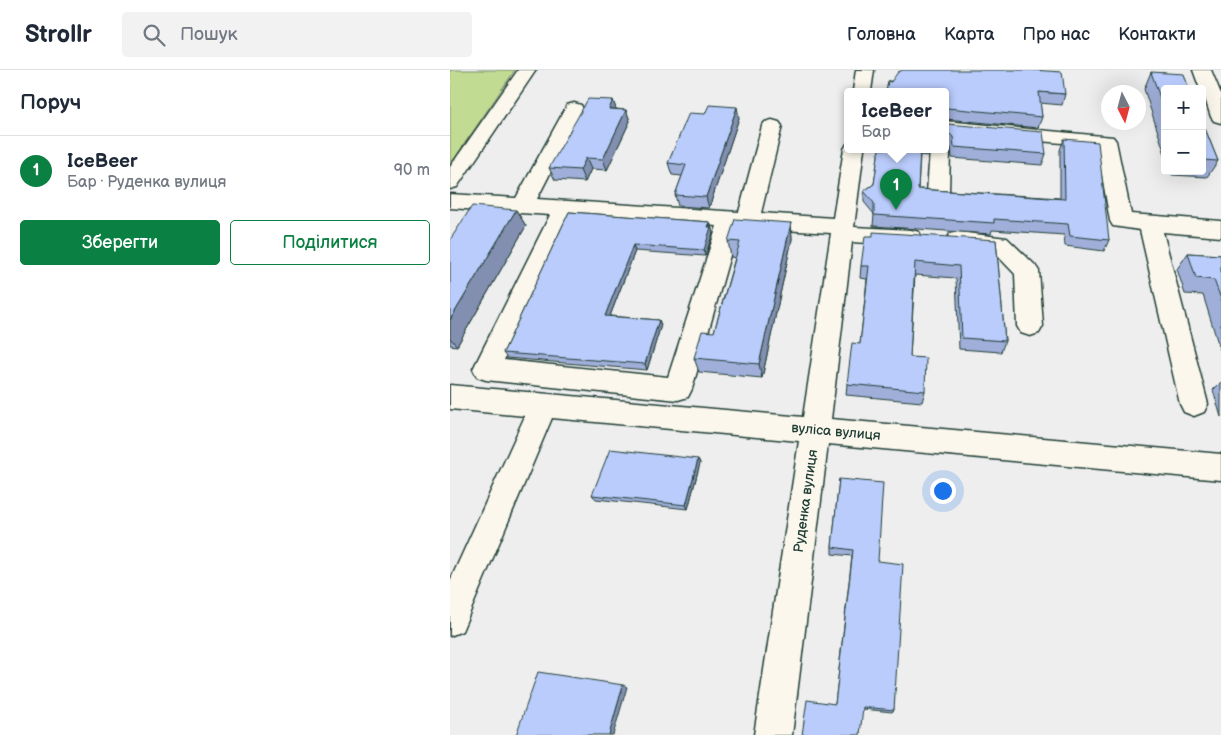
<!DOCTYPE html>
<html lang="uk">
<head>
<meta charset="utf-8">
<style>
  :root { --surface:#fff; --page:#f2f2f3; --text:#1f2937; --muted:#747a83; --line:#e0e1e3; --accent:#0b8043 }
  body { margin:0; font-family:"Balsamiq Sans",sans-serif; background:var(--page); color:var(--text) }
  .controls { position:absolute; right:15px; top:15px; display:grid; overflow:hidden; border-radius:5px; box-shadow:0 5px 20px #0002 }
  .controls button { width:45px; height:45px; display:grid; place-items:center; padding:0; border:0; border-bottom:1px solid var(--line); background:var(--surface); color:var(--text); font:25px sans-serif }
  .compass { position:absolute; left:651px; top:15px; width:45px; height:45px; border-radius:50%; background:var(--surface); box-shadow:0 5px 20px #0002; rotate:174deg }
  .you { position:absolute; left:492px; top:420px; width:18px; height:18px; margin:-12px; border:4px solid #fff; border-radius:50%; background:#1a73e8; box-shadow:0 0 0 8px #1a73e833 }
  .badge { display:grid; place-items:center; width:32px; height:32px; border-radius:50%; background:var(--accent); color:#fff; font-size:16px; font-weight:700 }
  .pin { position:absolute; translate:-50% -41px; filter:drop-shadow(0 1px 2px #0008) }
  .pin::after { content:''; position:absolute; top:26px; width:18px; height:15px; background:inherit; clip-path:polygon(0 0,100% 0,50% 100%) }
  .popup { position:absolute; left:394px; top:18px; width:105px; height:65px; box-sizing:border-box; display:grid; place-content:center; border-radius:5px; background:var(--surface); filter:drop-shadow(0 1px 4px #0005); font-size:16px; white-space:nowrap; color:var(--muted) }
  .popup b { font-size:19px; color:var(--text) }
  .popup::after { content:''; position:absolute; left:50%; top:100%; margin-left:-10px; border:10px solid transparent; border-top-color:var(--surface) }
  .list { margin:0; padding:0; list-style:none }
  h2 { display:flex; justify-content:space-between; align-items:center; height:65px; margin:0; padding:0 20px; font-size:21px }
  h2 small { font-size:16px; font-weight:400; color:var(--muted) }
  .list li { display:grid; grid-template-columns:32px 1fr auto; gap:15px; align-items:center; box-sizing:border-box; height:70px; padding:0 20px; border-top:1px solid var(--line) }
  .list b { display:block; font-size:19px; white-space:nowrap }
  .list p { margin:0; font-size:16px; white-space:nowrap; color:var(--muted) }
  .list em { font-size:16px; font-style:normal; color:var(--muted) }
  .actions { display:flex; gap:10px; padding:15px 20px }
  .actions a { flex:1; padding:11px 0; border:1px solid var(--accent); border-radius:5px; text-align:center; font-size:18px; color:var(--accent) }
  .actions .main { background:var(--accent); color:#fff }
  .icon { flex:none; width:28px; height:28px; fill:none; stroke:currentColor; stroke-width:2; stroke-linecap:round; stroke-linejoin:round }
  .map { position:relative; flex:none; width:771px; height:665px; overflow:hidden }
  header { display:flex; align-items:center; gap:30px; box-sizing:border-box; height:70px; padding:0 25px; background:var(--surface); border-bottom:1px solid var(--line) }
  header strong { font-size:24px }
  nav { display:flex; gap:28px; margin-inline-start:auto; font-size:18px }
  .search { width:350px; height:45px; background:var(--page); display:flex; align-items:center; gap:12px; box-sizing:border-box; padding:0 18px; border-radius:5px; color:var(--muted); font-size:19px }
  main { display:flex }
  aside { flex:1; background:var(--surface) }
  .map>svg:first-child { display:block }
  .green { fill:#c1db92; stroke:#708c63 }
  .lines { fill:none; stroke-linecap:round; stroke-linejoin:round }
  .minor-casing { stroke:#1f3d34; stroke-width:3 }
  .minor { fill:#fbf7ec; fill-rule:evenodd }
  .wall { fill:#a0afd9; stroke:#1f3d34 }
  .shaded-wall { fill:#828fb0; stroke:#1f3d34 }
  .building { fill:#baccfc; stroke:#1f3d34 }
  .labels { text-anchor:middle; stroke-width:4.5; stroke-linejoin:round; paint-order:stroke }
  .street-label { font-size:14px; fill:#1f3d34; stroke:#fbf7ec }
</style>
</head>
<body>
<header>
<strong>Strollr</strong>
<div class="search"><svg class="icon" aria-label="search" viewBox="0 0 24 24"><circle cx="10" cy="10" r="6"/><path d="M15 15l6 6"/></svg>Пошук</div>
<nav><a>Головна</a><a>Карта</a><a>Про нас</a><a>Контакти</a></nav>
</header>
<main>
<aside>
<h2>Поруч<small></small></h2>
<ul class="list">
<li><span class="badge">1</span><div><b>IceBeer</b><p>Бар · Руденка вулиця</p></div><em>90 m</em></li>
</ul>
<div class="actions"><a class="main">Зберегти</a><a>Поділитися</a></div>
</aside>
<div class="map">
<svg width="771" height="665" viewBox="0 0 771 665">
  <rect width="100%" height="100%" fill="#eeeeef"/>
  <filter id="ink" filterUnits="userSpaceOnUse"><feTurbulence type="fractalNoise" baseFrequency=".02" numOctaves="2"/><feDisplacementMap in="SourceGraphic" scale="10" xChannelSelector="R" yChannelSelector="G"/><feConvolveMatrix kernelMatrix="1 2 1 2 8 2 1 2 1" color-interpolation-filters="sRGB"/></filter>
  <g filter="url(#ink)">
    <polygon class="green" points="0,0 65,0 0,95"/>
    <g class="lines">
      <defs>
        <g id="minor">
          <polygon points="68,0 86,0 7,117 0,119 0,97"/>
          <polygon points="406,0 424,0 421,21 403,21"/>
          <polygon points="743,0 761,0 771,24 771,53 764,51 761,47 752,19 750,19"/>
          <path d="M124,33L131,35L133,39L87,129L289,142L312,56L315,52L322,50L329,52L332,56L311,143L383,148L394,79L397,74V79H414L404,157L461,160L469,162L472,168L469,174L461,176L402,172L381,349L771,384V410L378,374L342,665H304L349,371L102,348L12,561L0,566V511L75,346L0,339V315L353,347L381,163L288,157L242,319L238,327L228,330L36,310L27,307L23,299L100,145L0,138V124L66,128L115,39L117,35ZM121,146L267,156L218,307L54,290Z"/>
          <polygon points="495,51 663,67 666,71 681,144 771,151 771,167 713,162 758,334 754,342 744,346 734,342 730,334 690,160 663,156 660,151 647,76 495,63"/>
          <polygon points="495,74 500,79 499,123 496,128 488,130 480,128 477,123 480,79 495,79"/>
          <polygon points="508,162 557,168 585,195 589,201 593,256 589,263 580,266 571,263 567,256 565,204 543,181 500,176 497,170 500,164"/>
        </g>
      </defs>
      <use href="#minor" class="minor-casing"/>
      <use href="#minor" class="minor"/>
    </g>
    <g class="wall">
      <polygon points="701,2 715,19 715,84 694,19"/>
      <polygon points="438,11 615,24 612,35 590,33 592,47 588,58 496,49 497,54 596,84 592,95 502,88 501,78 495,72 495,73 495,21"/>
      <polygon points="163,30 166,39 176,40 180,51 157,100 141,99 135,112 105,110 99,98"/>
      <polygon points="289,48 259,138 228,136 225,125 232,106 222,105 218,93"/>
      <polygon points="752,51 768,91 757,107 722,105 720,101 752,101"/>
      <polygon points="614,69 659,170 654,181 615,176 614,165 542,160 541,164 423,156 424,144 414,132 414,121 424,114 429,79 479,79 478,86 470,85 468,119 610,128 610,80"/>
      <polygon points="66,140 76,156 7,276 0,275 0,170"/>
      <polygon points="119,142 260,152 263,163 255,186 185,181 160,246 209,250 211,255 197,300 57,288 53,283"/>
      <polygon points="341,153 342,169 312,308 249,302 244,288 264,262 285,188 281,187 278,171"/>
      <polygon points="546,170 555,271 551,282 509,279 506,208 465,205 460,287 475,321 472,332 396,325 397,314 410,274 417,209 410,208 411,196"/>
      <polygon points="738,183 771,185 771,283 753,225 735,224 727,199"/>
      <polygon points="771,312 771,347 763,320"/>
      <polygon points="248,389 250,393 238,439 146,429 142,425"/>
      <polygon points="389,409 428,491 444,640 442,642 413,639 385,634 402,486 382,484 382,477"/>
    </g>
    <g class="shaded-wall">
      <polygon points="163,30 167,42 159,39"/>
      <polygon points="287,37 289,48 259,138 256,127"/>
      <polygon points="176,40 180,51 157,100 153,89"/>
      <polygon points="136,88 141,99 135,112 130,100"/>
      <polygon points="66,140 76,156 7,276 0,268 0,250"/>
      <polygon points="260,152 263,163 255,186 254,180"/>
      <polygon points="341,153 342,169 312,308 309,294"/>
      <polygon points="183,175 185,181 158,251 155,246"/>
      <polygon points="209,250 211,255 197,300 195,294"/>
      <polygon points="248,389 250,393 238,439 236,435"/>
      <polygon points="173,615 177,617 163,665 159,665"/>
    </g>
    <g class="building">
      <polygon points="453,0 582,0 612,2 615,24 589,22 592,47 497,38 495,40 497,54 593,62 596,84 504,77 503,67 497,61 495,66 495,21 436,21 438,11 441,12 448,2"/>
      <polygon points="701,2 734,4 739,19 715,19 715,42"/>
      <polygon points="138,29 163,30 159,39 176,40 153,89 136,88 130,100 99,98"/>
      <polygon points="259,35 287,37 256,127 225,125 236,95 218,93 239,43 255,44"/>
      <polygon points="752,51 768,91 752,90"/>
      <polygon points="614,69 648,72 659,170 620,166 618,154 544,149 544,153 424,145 424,133 414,121 424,114 429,79 470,79 468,119 615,129"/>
      <polygon points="22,136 66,140 0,250 0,170"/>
      <polygon points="119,142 260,152 258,157 261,157 254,180 183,175 155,246 209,250 195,294 53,283"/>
      <polygon points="285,149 341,153 309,294 244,288 252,261 264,262 290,172 278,171"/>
      <polygon points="423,162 546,170 555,271 512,268 509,196 465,192 460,287 476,288 475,321 397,314 402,273 410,274 419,196 411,196 415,166 423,166"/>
      <polygon points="738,183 771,185 771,229 764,210 746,208"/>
      <polygon points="160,379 248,389 236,435 142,425"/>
      <polygon points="389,409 433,413 428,491 453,494 444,640 413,637 410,665 352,665 357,630 385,634 403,480 382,477"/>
      <polygon points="88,602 173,615 159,665 66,665"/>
    </g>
  </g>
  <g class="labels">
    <g class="street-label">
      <text transform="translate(386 361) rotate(5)" y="5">вуліса вулиця</text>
      <text transform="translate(355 431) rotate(-82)" y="5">Руденка вулиця</text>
    </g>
  </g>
</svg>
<div class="controls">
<button>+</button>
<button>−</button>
</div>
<svg class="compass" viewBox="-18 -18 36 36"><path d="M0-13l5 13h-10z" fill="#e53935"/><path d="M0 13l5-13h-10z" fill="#747a83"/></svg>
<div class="you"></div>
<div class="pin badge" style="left:446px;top:140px">1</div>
<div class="popup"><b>IceBeer</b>Бар</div>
</div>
</main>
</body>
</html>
